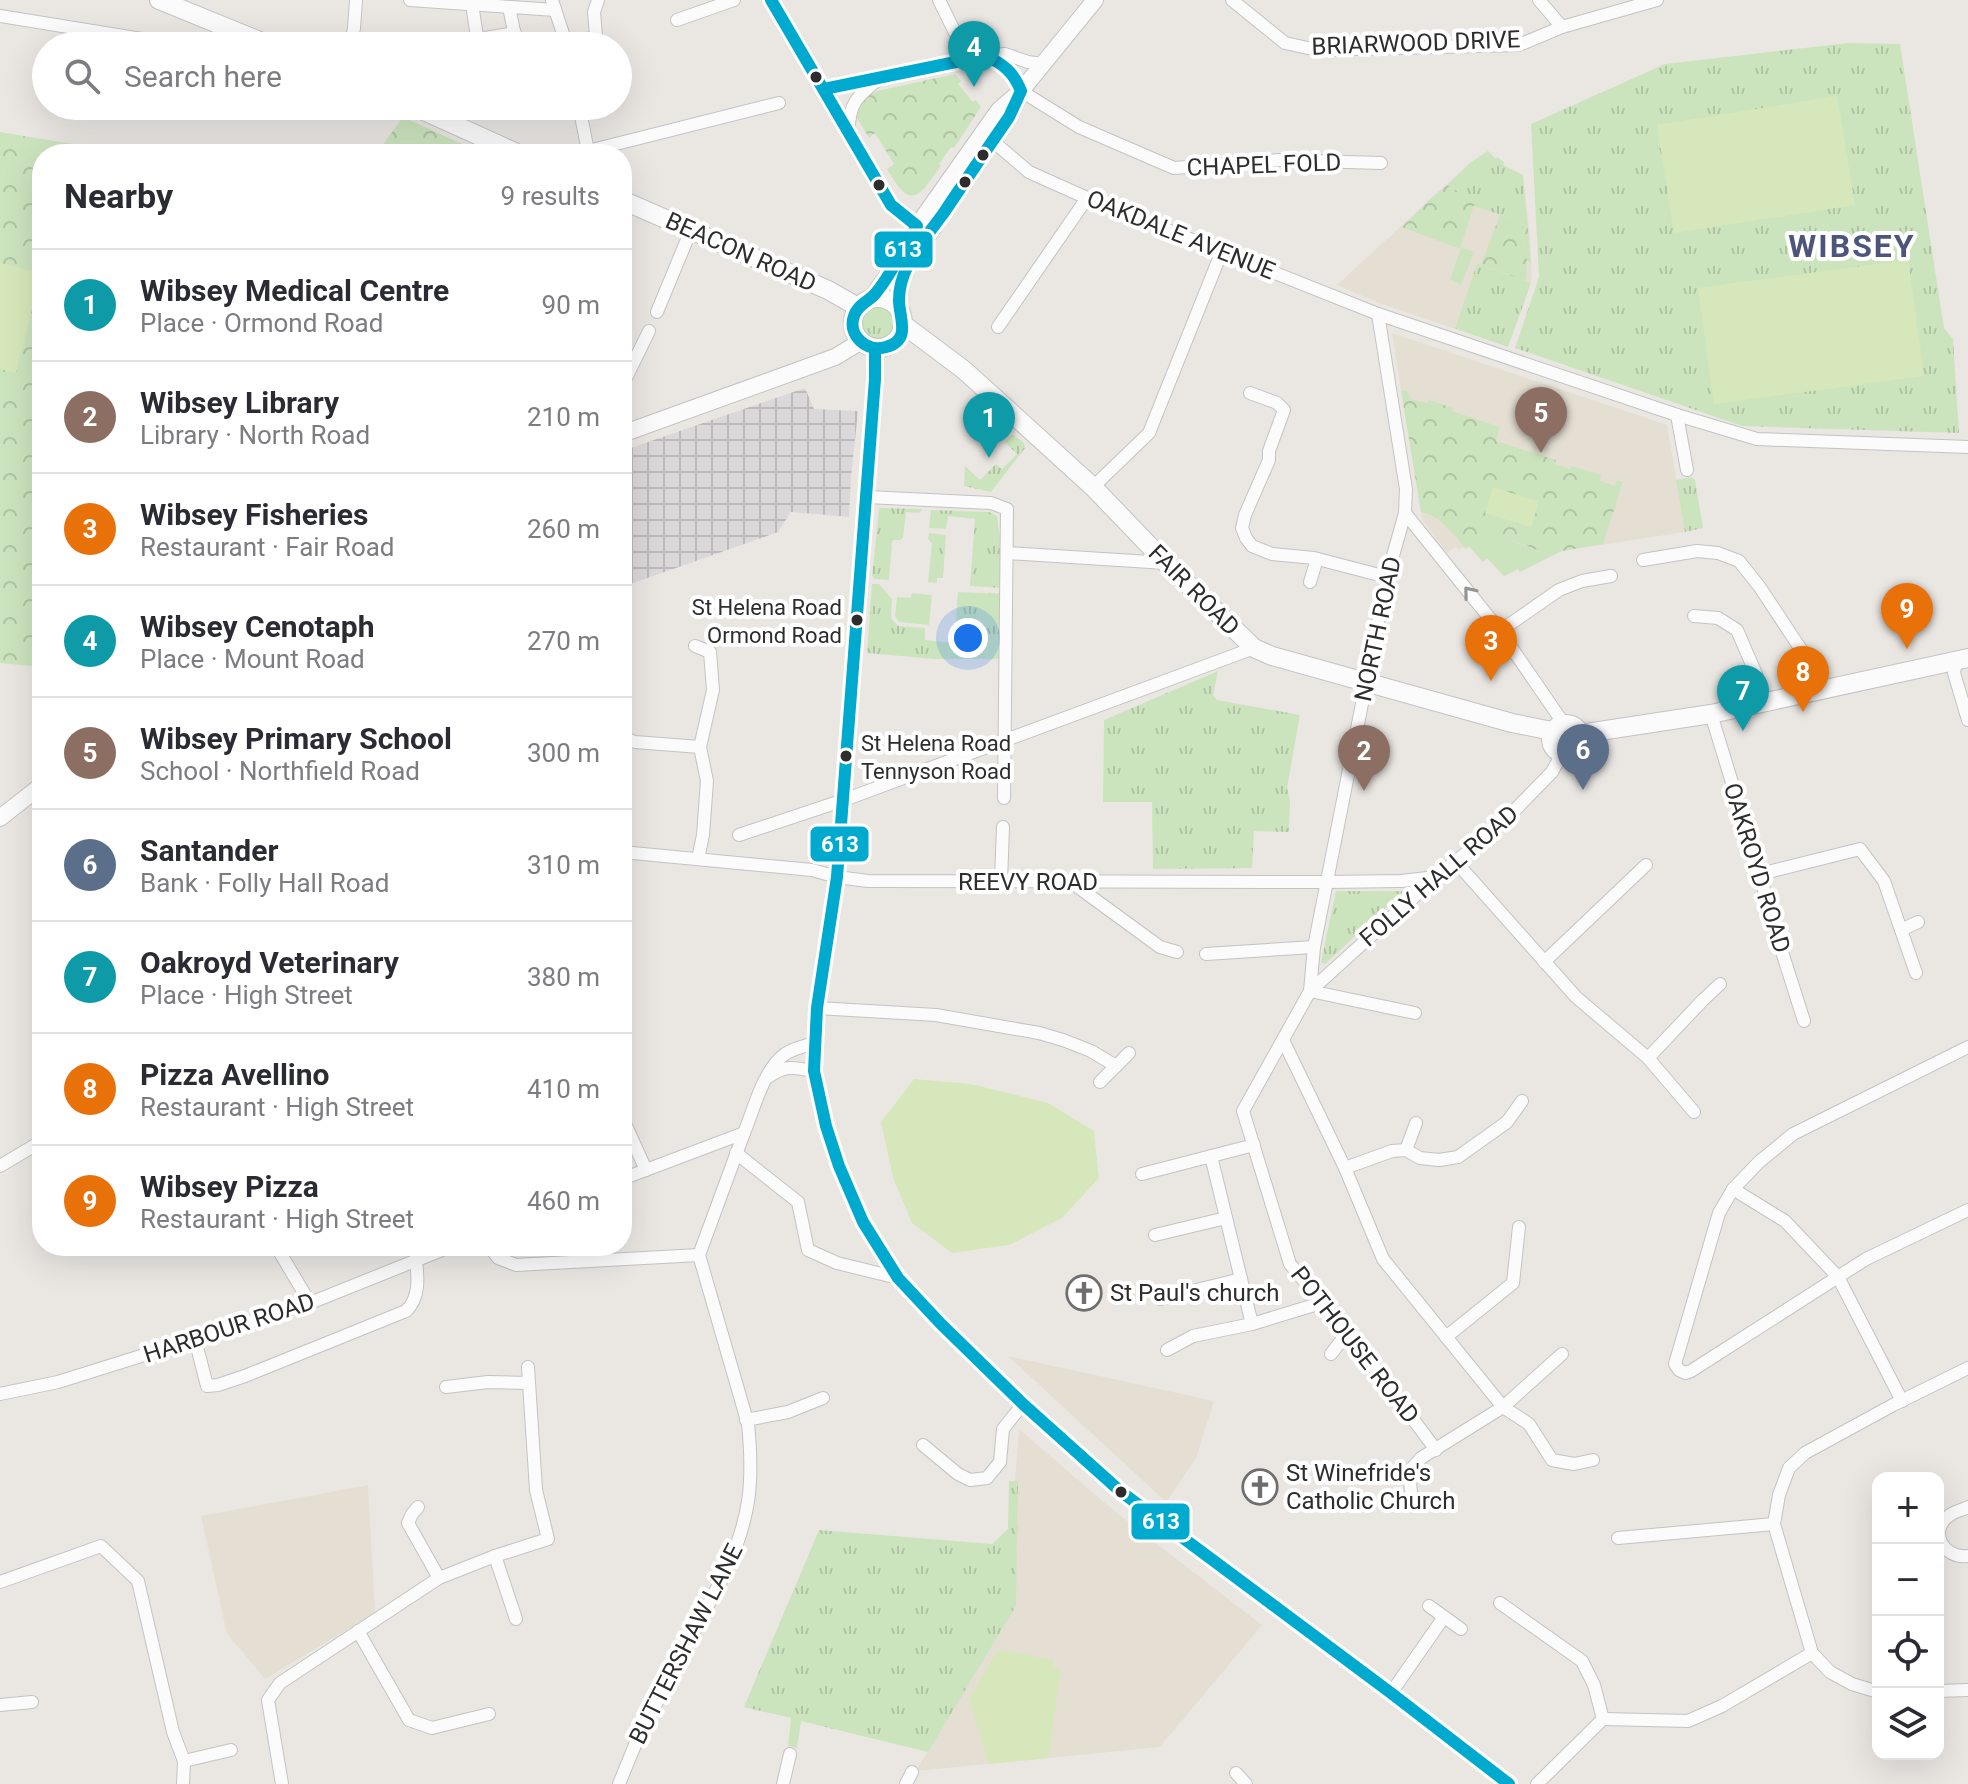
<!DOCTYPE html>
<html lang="en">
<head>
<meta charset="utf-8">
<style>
  :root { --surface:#fff; --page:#f7f7f7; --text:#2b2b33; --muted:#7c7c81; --line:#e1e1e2; --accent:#6f6e6d }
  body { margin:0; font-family:Roboto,sans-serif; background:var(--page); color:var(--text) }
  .controls { position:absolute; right:24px; bottom:24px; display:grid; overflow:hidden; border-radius:16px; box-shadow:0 8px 32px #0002 }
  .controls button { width:72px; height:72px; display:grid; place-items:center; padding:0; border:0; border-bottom:2px solid var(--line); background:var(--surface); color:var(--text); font:40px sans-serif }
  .you { position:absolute; left:968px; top:638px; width:28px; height:28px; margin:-20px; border:6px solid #fff; border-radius:50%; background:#1a73e8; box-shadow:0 0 0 12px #1a73e833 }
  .badge { display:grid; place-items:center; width:52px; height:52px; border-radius:50%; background:var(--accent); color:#fff; font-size:26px; font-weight:700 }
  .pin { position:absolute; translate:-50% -66px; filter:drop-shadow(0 2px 4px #0008) }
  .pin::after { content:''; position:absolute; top:42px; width:28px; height:24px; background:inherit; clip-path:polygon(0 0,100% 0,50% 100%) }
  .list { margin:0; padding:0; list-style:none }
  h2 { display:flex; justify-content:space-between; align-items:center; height:104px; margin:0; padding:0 32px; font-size:34px }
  h2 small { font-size:26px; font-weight:400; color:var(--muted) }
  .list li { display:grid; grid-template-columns:52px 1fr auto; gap:24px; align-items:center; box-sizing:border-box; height:112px; padding:0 32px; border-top:2px solid var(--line) }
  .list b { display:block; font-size:30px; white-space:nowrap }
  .list p { margin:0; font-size:26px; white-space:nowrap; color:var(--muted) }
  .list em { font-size:26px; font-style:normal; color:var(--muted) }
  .icon { flex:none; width:44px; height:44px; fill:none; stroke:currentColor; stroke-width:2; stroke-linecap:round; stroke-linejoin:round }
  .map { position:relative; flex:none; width:1968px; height:1784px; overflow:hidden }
  .search { position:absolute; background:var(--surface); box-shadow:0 8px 32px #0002; left:32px; top:32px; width:600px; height:88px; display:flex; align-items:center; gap:20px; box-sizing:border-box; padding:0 28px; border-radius:44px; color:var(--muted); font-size:30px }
  .panel { position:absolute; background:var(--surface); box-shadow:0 8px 32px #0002; left:32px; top:144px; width:600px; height:1112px; border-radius:32px }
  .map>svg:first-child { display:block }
  .industrial { fill:url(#industrial-grid) }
  .education { fill:#e4dfd2 }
  .grass { fill:url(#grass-tufts) }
  .park { fill:url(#park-crowns) }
  .garden { fill:#cce4be }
  .pitch { fill:#d6e8bb }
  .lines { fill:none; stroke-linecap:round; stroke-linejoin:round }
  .minor-casing { stroke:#c4c3c3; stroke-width:14 }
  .tertiary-casing { stroke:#c4c3c3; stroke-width:18 }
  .secondary-casing { stroke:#c4c3c3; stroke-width:20 }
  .minor { stroke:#fcfbfb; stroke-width:12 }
  .tertiary { stroke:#fcfbfb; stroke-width:16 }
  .secondary { stroke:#fcfbfb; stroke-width:18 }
  .bus-1-casing { stroke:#fff; stroke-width:18 }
  .bus-1 { stroke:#00a9ce; stroke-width:12 }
  .oneway { stroke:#949494 }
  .bus-dot { fill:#2d2d2d; stroke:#fff; stroke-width:3 }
  .labels { text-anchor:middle; stroke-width:8; stroke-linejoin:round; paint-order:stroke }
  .bus-label { font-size:22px; fill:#2d2d2d; stroke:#fff; text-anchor:end }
  .street-label { font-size:24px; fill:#2d2d2d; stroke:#fff }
  .poi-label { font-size:24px; fill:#2d2d2d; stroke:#fff; text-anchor:start }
  .district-label { font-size:32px; font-weight:bold; letter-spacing:2px; fill:#4e557c; stroke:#fff }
  .line-badge { stroke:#fff; stroke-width:3 }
  .badge-label { font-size:22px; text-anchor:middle; font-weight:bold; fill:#fff }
</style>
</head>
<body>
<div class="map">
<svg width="1968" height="1784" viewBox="0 0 1968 1784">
  <defs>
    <pattern id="industrial-grid" width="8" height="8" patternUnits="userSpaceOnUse" patternTransform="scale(2)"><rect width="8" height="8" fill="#dbd8da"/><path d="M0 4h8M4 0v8" fill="none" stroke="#bcbabb"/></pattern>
    <pattern id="grass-tufts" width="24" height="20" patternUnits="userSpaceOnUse" patternTransform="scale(2)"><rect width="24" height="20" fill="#cce4be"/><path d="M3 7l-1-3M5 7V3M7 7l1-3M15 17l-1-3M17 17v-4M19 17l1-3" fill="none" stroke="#b0c4a4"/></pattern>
    <pattern id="park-crowns" width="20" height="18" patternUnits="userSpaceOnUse" patternTransform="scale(2)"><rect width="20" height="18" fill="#cce4be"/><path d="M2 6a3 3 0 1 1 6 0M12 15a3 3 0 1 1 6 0" fill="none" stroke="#b0c4a4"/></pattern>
  </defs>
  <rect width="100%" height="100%" fill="#eae7e3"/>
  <polygon class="industrial" points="805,388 814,409 858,411 851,478 849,517 791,512 778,532 622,587 622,451"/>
  <g class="education">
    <polygon points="1488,151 1496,159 1497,157 1504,162 1503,165 1523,175 1530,237 1532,279 1508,347 1379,303 1337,285 1470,163"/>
    <polygon points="1392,333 1667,425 1685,532 1562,551 1520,572 1518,569 1504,576 1487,558 1483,562 1469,546 1466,549 1464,547 1459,550 1456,547 1447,553 1422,519"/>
    <polygon points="1008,1356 1214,1401 1196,1458 1166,1502"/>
    <polygon points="1019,1429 1113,1510 1262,1625 1160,1747 916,1771 1016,1606 1015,1481"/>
    <polygon points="368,1485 375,1613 265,1679 227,1634 201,1516"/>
  </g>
  <g class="grass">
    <polygon points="1848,43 1900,44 1944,328 1953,339 1959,433 1742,426 1515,348 1539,277 1531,124 1665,64"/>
    <polygon points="1488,151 1496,159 1497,157 1504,162 1503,165 1523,175 1531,264 1527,261 1522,225 1518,220 1473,206 1475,202 1447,185 1470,163"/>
    <polygon points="1461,247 1474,252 1461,285 1450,279"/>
    <polygon points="1477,264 1531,283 1508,347 1455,328"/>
    <circle cx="878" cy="322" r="20"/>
    <polygon points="1013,434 1024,443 1025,448 991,492 964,486 965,466 980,480 996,464 1002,469 1017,454 1005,442"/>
    <polygon points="1691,477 1695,480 1703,528 1685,532 1676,480"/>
    <polygon points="879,508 923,509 919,513 906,512 903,538 900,540 893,540 892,542 889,580 875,579 872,576"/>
    <polygon points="931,510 989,512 997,516 1002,554 1003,588 970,586 975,519 948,516 946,529 929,528"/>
    <polygon points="929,533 946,535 943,578 937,578 937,583 928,582 932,544 928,539"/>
    <polygon points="872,584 879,584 892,599 891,618 898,626 925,628 925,640 954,643 958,592 1003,594 1003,659 934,659 867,653"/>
    <polygon points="1218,671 1213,695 1217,700 1300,715 1287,788 1290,800 1289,832 1254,831 1252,868 1153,869 1152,802 1103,802 1104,720"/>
    <polygon points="1336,891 1404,891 1325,964 1321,962"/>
    <polygon points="1009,1481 1018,1481 1016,1606 928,1752 801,1721 797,1748 788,1746 791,1718 744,1707 819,1530 992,1544 1008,1529"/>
  </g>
  <g class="park">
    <path d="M955,74L961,81L958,84L973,102L976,100L981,107L954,148L951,147L939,164L941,166C918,198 911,211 887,169L894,164L875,133L869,138L857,118L859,105L864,98L877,91Z"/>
    <polygon points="403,117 484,154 376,154"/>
    <polygon points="0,132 134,154 42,154 42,667 0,663"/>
    <polygon points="1447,185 1475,202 1460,249 1402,227 1431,198"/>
    <polygon points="1500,215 1518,220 1522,225 1527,261 1526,281 1481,265"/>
    <path d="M1406,390L1412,400L1428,403L1429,400L1453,408L1452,411L1500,427L1496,441L1556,460L1555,464L1570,469L1572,466L1601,475L1600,481L1615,486L1617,480L1623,482L1603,544L1562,551L1551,556C1520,544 1497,527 1466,549C1453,534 1441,516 1421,512L1401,391Z"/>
  </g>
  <g class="garden">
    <polygon points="1492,537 1502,537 1551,556 1520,572 1518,569 1504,576 1487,558 1483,562 1469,546 1484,538"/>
    <polygon points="912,593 932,595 929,625 899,622 895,616 897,597 911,598"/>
  </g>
  <g class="pitch">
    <polygon points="1837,96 1855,205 1674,233 1657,125"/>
    <polygon points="1908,260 1924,376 1714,404 1698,288"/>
    <polygon points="0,263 41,273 16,373 0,369"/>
    <polygon points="1493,487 1539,502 1531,527 1485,513"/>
    <polygon points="914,1079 971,1084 1048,1103 1094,1131 1099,1178 1062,1218 1009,1245 952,1253 912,1223 893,1178 881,1122"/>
    <polygon points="998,1650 1054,1660 1053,1666 1061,1670 1048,1758 989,1764 969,1698"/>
  </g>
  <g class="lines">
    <defs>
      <g id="minor">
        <polyline points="410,0 555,10"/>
        <polyline points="552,0 567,46"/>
        <polyline points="939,0 968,59"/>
        <polyline points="1232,0 1285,43 1317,50 1519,45 1562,27 1657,0"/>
        <polyline points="1539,0 1562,27"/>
        <polyline points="472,4 477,37 485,38 515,33"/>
        <polyline points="509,7 517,46"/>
        <polyline points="0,16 185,46"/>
        <polyline points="677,20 734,0"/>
        <polyline points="350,46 354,28 356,0"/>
        <polyline points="567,46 596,36 594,12 598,0"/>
        <path d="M985,56C1004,63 1015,72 1021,91L1079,127L1174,168L1279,160L1381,163"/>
        <polyline points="824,89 985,56 1005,54 1028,62 1043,64"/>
        <polyline points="579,106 588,151"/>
        <path d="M849,132C848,104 858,95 879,79"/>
        <polyline points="988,137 1029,172 1087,198 1378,314 1677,415 1757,439 1968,447"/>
        <polyline points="587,154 588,151 779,103"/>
        <polyline points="657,312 691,230"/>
        <polyline points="1378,314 1406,489 1405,513 1387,577 1314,947 1310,991 1415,1013"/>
        <polyline points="998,327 1087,198"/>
        <polyline points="875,349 875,379 837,877 817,1008 814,1071 826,1126 839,1166 863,1222 898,1278 941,1324 1023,1404 1120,1491 1391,1693 1509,1784"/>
        <polyline points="622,386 649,331"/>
        <polyline points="1250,393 1277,403 1284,410 1269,451 1269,460 1245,515 1242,528 1246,538 1252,546 1272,554 1314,558 1387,577"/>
        <polyline points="1677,415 1687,470"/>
        <polyline points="1093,487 1149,433 1222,251"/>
        <polyline points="867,497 991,503 1007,509 1004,798"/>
        <polyline points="1405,513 1500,631 1564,724"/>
        <polyline points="1007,553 1166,563"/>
        <polyline points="1643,560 1697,551 1718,553 1739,561 1759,586 1804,654 1816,691"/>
        <polyline points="1310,582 1317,559"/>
        <polyline points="1694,616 1718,618 1737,630 1756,674 1762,702"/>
        <polyline points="1500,631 1559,590 1582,581 1611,576"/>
        <polyline points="695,646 710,652 713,690 700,747 707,781 703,835 698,859"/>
        <polyline points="1956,660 1954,673 1968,720"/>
        <polyline points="1711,714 1760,874 1769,911 1804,1021"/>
        <polyline points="622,737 635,742 700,747"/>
        <polyline points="739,835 844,800 1254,648"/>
        <polyline points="622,852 812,870 837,877 868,881 1327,882 1401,881 1436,877"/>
        <polyline points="1456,862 1576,997 1648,1058 1694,1112"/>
        <polyline points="1760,874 1860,849 1884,881 1916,973"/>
        <polyline points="1001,881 1003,827"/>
        <polyline points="1071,882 1160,947 1177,952"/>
        <polyline points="1901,930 1918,922"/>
        <polyline points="1206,954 1314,947"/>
        <polyline points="1544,962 1646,865"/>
        <polyline points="817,1008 936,1015 1039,1033 1063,1040 1091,1051 1116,1066"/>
        <polyline points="1283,1040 1345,1168 1383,1259 1503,1407 1529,1424 1552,1460 1574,1464 1593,1460"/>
        <polyline points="1968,1047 1793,1134 1759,1162 1733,1189 1719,1213 1675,1364 1679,1370 1685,1373 1691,1371 1866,1259 1968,1210"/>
        <polyline points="1648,1058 1702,1001 1720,984"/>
        <path d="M768,1077C787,1064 793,1068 814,1071"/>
        <polyline points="1100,1082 1129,1053"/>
        <polyline points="622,1117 646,1170"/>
        <polyline points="1406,1150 1416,1123"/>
        <polyline points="736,1153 798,1202 808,1250 837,1263 898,1278"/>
        <polyline points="1211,1156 1252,1324"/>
        <polyline points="0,1166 42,1141"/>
        <polyline points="1345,1168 1392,1151 1406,1150 1420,1158 1439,1160 1458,1157 1507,1122 1522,1101"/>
        <polyline points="1142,1174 1254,1145"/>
        <path d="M622,1179L744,1133C754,1109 763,1070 785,1054C794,1048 805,1046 815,1043"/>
        <polyline points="1733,1189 1785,1221 1838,1277 1902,1401"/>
        <polyline points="1155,1235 1226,1218"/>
        <polyline points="276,1246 310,1303"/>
        <polyline points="489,1246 498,1258 516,1265 699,1255"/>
        <polyline points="100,1248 105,1246"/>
        <polyline points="1160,1299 1241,1279"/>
        <polyline points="1446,1337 1513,1283 1519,1227"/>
        <path d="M195,1339L207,1386L218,1385L245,1376L406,1311C420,1298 418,1278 416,1260"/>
        <polyline points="1167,1350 1193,1336 1252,1324 1321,1303"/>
        <polyline points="1331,1354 1347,1333"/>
        <polyline points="446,1387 488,1382 529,1383"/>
        <polyline points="0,1394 58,1382 310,1303 452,1246"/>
        <polyline points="746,1420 788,1412 823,1398"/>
        <polyline points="923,1445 958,1474 970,1480 987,1478 1000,1462 1003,1429 1023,1404"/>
        <polyline points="1436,1450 1366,1356 1290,1264 1243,1111 1310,991 1436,877 1485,838 1508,817 1552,772 1562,754"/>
        <polyline points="1412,1502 1409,1472 1421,1458 1503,1407 1562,1354"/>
        <polyline points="418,1507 412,1514 408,1523 439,1578"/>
        <path d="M1968,1507C1963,1510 1955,1511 1950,1515C1928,1529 1942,1559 1968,1556"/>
        <polyline points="1618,1538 1774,1524"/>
        <polyline points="495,1556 516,1619"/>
        <polyline points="0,1582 101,1546 138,1581 173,1732 184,1761 183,1784"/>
        <polyline points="1500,1603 1582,1661 1594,1685 1603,1719 1537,1784"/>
        <polyline points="1429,1606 1461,1629"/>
        <polyline points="358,1631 409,1720 432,1728 489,1714"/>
        <polyline points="1938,1691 1968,1690"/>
        <polyline points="1878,1692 1852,1684 1830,1672 1812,1653 1774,1524 1779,1495 1789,1468 1805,1453 1893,1405 1968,1368"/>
        <polyline points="1391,1693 1444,1617"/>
        <polyline points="0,1705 32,1702"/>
        <polyline points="1603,1719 1688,1721 1722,1706 1812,1653"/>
        <polyline points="184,1761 231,1750"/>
        <polyline points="1236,1773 1246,1784"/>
        <polyline points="282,1784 268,1700 280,1683 439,1578 495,1556 548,1539 536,1490 528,1367"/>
        <path d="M619,1784L637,1740L726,1571C750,1518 754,1483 748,1424L699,1255L744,1133"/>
        <polyline points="783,1784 790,1754"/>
        <polyline points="906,1784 912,1772"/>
      </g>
      <g id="tertiary">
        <polyline points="771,0 891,205 917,226"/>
        <polyline points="871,299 888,275 917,226 999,110 1021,91 1095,0"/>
        <polyline points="898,308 901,280 909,263 1009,117 1019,96"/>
        <polyline points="622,434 835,357 860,342"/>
        <polyline points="0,818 42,785"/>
      </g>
      <g id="secondary">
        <polyline points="159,0 272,46"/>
        <polyline points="413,106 519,154"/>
        <polyline points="622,200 828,290 858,307"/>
        <circle cx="878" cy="323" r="25"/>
        <polyline points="904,325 964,370 1093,487 1166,563 1254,648 1272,656 1512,723 1552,731"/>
        <circle cx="1566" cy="739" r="15"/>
        <polyline points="1580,734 1711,714 1968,658"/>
      </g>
    </defs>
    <use href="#minor" class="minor-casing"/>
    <use href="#tertiary" class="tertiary-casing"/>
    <use href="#secondary" class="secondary-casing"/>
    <use href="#minor" class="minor"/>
    <use href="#tertiary" class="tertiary"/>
    <use href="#secondary" class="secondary"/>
    <defs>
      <g id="bus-1">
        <path d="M771,0L891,205L917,226C903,248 892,274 875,294C868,302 857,305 854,316C847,335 867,353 886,347C912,340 899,318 899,300C899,288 903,275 908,265C917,247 931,230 943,214C965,181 987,149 1009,117L1021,91C1014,73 1003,63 985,56L824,89"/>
        <polyline points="875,349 875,379 837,877 817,1008 814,1071 826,1126 839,1166 863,1222 898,1278 941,1324 1023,1404 1120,1491 1391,1693 1509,1784"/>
      </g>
    </defs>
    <use href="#bus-1" class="bus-1-casing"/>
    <use href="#bus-1" class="bus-1"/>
  </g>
  <defs><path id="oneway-chevron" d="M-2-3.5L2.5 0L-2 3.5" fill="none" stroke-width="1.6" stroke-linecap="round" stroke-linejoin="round" transform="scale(2)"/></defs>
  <use class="oneway" href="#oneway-chevron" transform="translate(1469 592) rotate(-129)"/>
  <defs>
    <symbol id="church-ring" viewBox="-11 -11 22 22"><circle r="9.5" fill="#fff" stroke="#6f6e6d" stroke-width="1.5"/><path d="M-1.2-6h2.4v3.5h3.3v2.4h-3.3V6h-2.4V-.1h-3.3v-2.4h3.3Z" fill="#6f6e6d"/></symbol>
  </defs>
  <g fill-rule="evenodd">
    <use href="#church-ring" x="1064" y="1273" width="40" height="40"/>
    <use href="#church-ring" x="1240" y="1467" width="40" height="40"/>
  </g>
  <g class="bus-dot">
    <circle cx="816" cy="77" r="7"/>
    <circle cx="983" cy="155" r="7"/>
    <circle cx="965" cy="182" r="7"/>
    <circle cx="879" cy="185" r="7"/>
    <circle cx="857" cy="620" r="7"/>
    <circle cx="846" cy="756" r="7"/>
    <circle cx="1121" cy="1492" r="7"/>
  </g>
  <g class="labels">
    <g class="bus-label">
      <text x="842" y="615">St Helena Road<tspan x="842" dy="28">Ormond Road</tspan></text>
      <text x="861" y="751" text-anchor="start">St Helena Road<tspan x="861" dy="28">Tennyson Road</tspan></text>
    </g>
    <g class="street-label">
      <text transform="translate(1416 43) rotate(-2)" y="8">BRIARWOOD DRIVE</text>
      <text transform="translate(1264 165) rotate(-2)" y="8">CHAPEL FOLD</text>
      <text transform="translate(1181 235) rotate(22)" y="8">OAKDALE AVENUE</text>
      <text transform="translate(741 252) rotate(24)" y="8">BEACON ROAD</text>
      <text transform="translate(1194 590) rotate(45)" y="8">FAIR ROAD</text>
      <text transform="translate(1378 629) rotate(-78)" y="8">NORTH ROAD</text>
      <text transform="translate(1757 868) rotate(73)" y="8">OAKROYD ROAD</text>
      <text transform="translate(1439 876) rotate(-41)" y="8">FOLLY HALL ROAD</text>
      <text x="1028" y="890">REEVY ROAD</text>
      <text transform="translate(229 1328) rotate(-18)" y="8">HARBOUR ROAD</text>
      <text transform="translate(1355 1345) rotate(52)" y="8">POTHOUSE ROAD</text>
      <text transform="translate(686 1644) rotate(-63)" y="8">BUTTERSHAW LANE</text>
    </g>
    <g class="poi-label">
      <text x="1110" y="1301">St Paul's church</text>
      <text x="1286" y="1481">St Winefride's<tspan x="1286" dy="28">Catholic Church</tspan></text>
    </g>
    <g class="district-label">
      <text x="1852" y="257">WIBSEY</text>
    </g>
  </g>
  <g class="line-badge">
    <rect x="873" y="230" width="61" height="39" rx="8" fill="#00a9ce"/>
    <rect x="809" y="825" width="61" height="38" rx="8" fill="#00a9ce"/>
    <rect x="1130" y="1502" width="61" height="39" rx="8" fill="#00a9ce"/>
  </g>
  <g class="badge-label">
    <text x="903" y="257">613</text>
    <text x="840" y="852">613</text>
    <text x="1161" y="1529">613</text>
  </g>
</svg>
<div class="controls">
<button>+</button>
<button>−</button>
<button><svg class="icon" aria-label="locate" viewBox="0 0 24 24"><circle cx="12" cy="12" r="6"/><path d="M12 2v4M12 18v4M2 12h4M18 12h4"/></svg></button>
<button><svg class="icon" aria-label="layers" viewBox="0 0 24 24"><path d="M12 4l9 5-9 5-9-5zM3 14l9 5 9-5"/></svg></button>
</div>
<div class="you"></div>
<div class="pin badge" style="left:989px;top:458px;background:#0f9aa8">1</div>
<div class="pin badge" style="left:1364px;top:791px;background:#8d6e63">2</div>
<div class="pin badge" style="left:1491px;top:681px;background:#e8710a">3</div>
<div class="pin badge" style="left:974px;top:87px;background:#0f9aa8">4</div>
<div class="pin badge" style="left:1541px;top:453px;background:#8d6e63">5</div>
<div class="pin badge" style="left:1583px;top:790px;background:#5c6f8a">6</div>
<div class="pin badge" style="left:1743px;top:731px;background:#0f9aa8">7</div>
<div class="pin badge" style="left:1803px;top:712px;background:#e8710a">8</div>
<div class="pin badge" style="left:1907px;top:649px;background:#e8710a">9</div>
<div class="search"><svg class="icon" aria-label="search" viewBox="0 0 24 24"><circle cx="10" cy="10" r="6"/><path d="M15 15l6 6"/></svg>Search here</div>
<section class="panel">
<h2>Nearby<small>9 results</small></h2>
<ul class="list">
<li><span class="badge" style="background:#0f9aa8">1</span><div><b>Wibsey Medical Centre</b><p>Place · Ormond Road</p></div><em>90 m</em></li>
<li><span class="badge" style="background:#8d6e63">2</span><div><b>Wibsey Library</b><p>Library · North Road</p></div><em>210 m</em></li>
<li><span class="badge" style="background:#e8710a">3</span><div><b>Wibsey Fisheries</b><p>Restaurant · Fair Road</p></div><em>260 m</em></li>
<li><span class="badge" style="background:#0f9aa8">4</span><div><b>Wibsey Cenotaph</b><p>Place · Mount Road</p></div><em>270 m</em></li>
<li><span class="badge" style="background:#8d6e63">5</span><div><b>Wibsey Primary School</b><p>School · Northfield Road</p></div><em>300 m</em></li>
<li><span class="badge" style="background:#5c6f8a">6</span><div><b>Santander</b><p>Bank · Folly Hall Road</p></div><em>310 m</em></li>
<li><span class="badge" style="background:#0f9aa8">7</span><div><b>Oakroyd Veterinary</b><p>Place · High Street</p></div><em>380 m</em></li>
<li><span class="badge" style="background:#e8710a">8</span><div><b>Pizza Avellino</b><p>Restaurant · High Street</p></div><em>410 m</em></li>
<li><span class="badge" style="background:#e8710a">9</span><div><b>Wibsey Pizza</b><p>Restaurant · High Street</p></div><em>460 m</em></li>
</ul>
</section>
</div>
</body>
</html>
